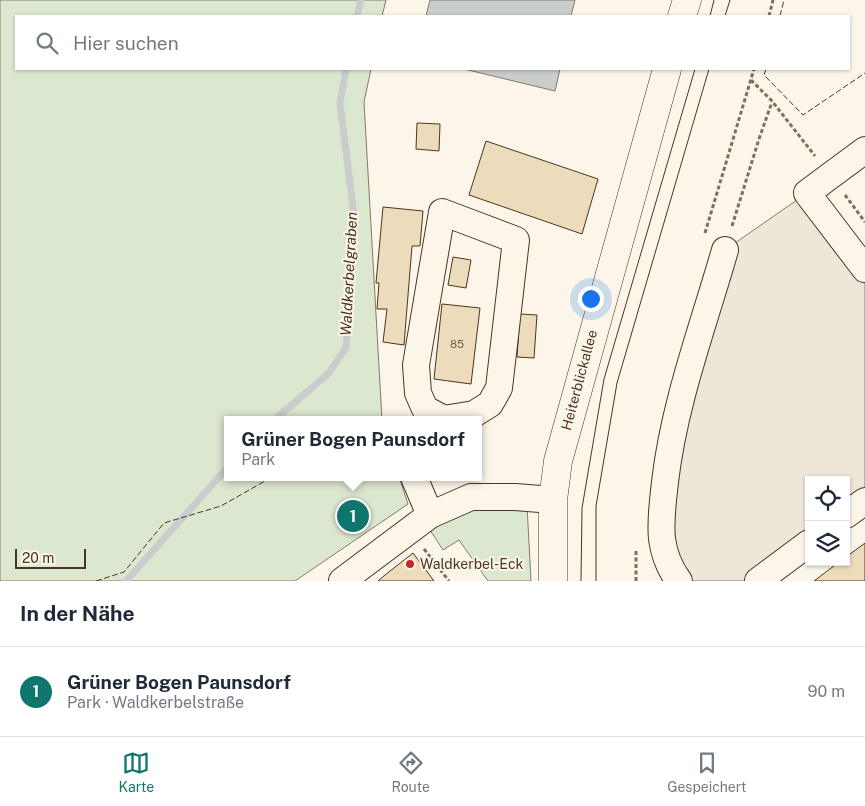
<!DOCTYPE html>
<html lang="de">
<head>
<meta charset="utf-8">
<style>
  :root { --surface:#fff; --page:#f6f6f7; --text:#1f2937; --muted:#747a83; --line:#e0e1e3; --accent:#0f766e }
  body { margin:0; font-family:"Public Sans",sans-serif; background:var(--page); color:var(--text) }
  .controls { position:absolute; right:15px; bottom:15px; display:grid; overflow:hidden; border-radius:0px; box-shadow:0 1px 4px #0004 }
  .controls button { width:45px; height:45px; display:grid; place-items:center; padding:0; border:0; border-bottom:1px solid var(--line); background:var(--surface); color:var(--text); font:25px sans-serif }
  .scale { position:absolute; left:15px; bottom:12px; width:71px; box-sizing:border-box; padding-left:5px; border:2px solid #4a3520; border-top:0; font-size:14px; line-height:18px; white-space:nowrap; color:#4a3520; -webkit-text-stroke:4px #fbf6e9; paint-order:stroke }
  .you { position:absolute; left:590px; top:298px; width:18px; height:18px; margin:-12px; border:4px solid #fff; border-radius:50%; background:#1a73e8; box-shadow:0 0 0 8px #1a73e833 }
  .badge { display:grid; place-items:center; width:32px; height:32px; border-radius:50%; background:var(--accent); color:#fff; font-size:16px; font-weight:700 }
  .pin { position:absolute; translate:-50% -50%; border:2px solid #fff; box-shadow:0 1px 5px #0006 }
  .popup { position:absolute; left:224px; top:416px; width:258px; height:65px; box-sizing:border-box; display:grid; place-content:center; border-radius:0px; background:var(--surface); filter:drop-shadow(0 1px 4px #0005); font-size:16px; white-space:nowrap; color:var(--muted) }
  .popup b { font-size:19px; color:var(--text) }
  .popup::after { content:''; position:absolute; left:50%; top:100%; margin-left:-10px; border:10px solid transparent; border-top-color:var(--surface) }
  .list { margin:0; padding:0; list-style:none }
  h2 { display:flex; justify-content:space-between; align-items:center; height:65px; margin:0; padding:0 20px; font-size:21px }
  h2 small { font-size:16px; font-weight:400; color:var(--muted) }
  .list li { display:grid; grid-template-columns:32px 1fr auto; gap:15px; align-items:center; box-sizing:border-box; height:90px; padding:0 20px; border-top:1px solid var(--line) }
  .list b { display:block; font-size:19px; white-space:nowrap }
  .list p { margin:0; font-size:16px; white-space:nowrap; color:var(--muted) }
  .list em { font-size:16px; font-style:normal; color:var(--muted) }
  .icon { flex:none; width:28px; height:28px; fill:none; stroke:currentColor; stroke-width:2; stroke-linecap:round; stroke-linejoin:round }
  .map { position:relative; flex:none; width:865px; height:581px; overflow:hidden }
  .search { position:absolute; background:var(--surface); box-shadow:0 1px 4px #0004; left:15px; right:15px; top:15px; height:55px; display:flex; align-items:center; gap:12px; box-sizing:border-box; padding:0 18px; border-radius:0px; color:var(--muted); font-size:19px }
  .sheet { height:155px; background:var(--surface) }
  nav { display:flex; justify-content:space-around; align-items:center; box-sizing:border-box; height:70px; border-top:1px solid var(--line); background:var(--surface); font-size:14px; color:var(--muted) }
  nav a { display:grid; justify-items:center; gap:2px }
  nav .on { color:var(--accent) }
  .map>svg:first-child { display:block }
  .green { fill:#dce7d0; stroke:#887966 }
  .parking { fill:#ede7d9; stroke:#887966 }
  .water { fill:#c9cecd; stroke:#887966 }
  .lines { fill:none; stroke-linecap:round; stroke-linejoin:round }
  .stream { stroke:#c9cecd; stroke-width:7 }
  .building { fill:#ecdcbc; stroke:#4a3520 }
  .minor-casing { stroke:#4a3520; stroke-width:28 }
  .major-casing { stroke:#4a3520; stroke-width:29 }
  .path { stroke:#7f6f5c; stroke-width:3; stroke-dasharray:4 2.5; stroke-linecap:butt }
  .minor { stroke:#fbf6e9; stroke-width:26 }
  .major { stroke:#fbf6e9; stroke-width:28 }
  .tram { stroke:#4a3520; stroke-width:1 }
  .fence { stroke:#4a3520; stroke-width:1; stroke-dasharray:6 2.5; stroke-linecap:butt }
  .poi-dot { fill:#c62828; stroke:#fbf6e9; stroke-width:2 }
  .labels { text-anchor:middle; stroke-width:4; stroke-linejoin:round; paint-order:stroke }
  .number-label { font-size:11px; fill:#725f47 }
  .street-label { font-size:14px; fill:#4a3520; stroke:#fbf6e9 }
  .poi-label { font-size:14px; fill:#4a3520; stroke:#fbf6e9; text-anchor:start }
  .water-label { font-size:15px; font-style:italic; fill:#4a3520; stroke:#fbf6e9 }
</style>
</head>
<body>
<div class="map">
<svg width="865" height="581" viewBox="0 0 865 581">
  <rect width="100%" height="100%" fill="#fbf6e9"/>
  <g class="green">
    <polygon points="0,0 386,0 382,16 16,16 16,69 371,69 364,102 382,420 228,420 228,477 399,477 408,504 295,581 0,581"/>
    <polygon points="471,505 527,505 531,581 488,581 459,540 443,550 428,527"/>
  </g>
  <polygon class="parking" points="807,193 865,269 865,501 846,515 846,480 809,480 809,543 758,581 679,581 662,542 725,250"/>
  <g class="water">
    <polygon points="430,0 575,0 571,16 426,16"/>
    <polygon points="464,69 560,69 555,91"/>
  </g>
  <g class="lines">
    <g class="stream">
      <polyline points="357,16 361,0"/>
      <polyline points="274,420 328,374 346,348 355,223 340,103 346,69"/>
      <polyline points="126,581 228,467"/>
    </g>
  </g>
  <g class="building">
    <polygon points="417,123 440,124 439,151 416,149"/>
    <polygon points="486,141 598,179 582,234 469,195"/>
    <polygon points="383,207 423,211 420,246 412,246 404,345 383,342 387,309 377,309 379,283 376,283"/>
    <polygon points="453,257 471,260 466,288 448,285"/>
    <polygon points="442,304 480,308 471,384 434,379"/>
    <polygon points="520,314 537,315 534,358 517,357"/>
    <polygon points="865,543 865,581 814,581 839,562 846,562 846,557"/>
    <polygon points="413,553 434,581 378,581 385,575"/>
  </g>
  <g class="lines">
    <defs>
      <g id="minor">
        <polyline points="865,150 807,193 865,269"/>
        <polygon points="442,212 516,240 499,388 490,404 474,414 444,419 425,409 418,393 416,365"/>
        <polyline points="414,477 430,515"/>
        <polyline points="846,515 865,501"/>
        <polyline points="342,581 430,515 471,497 515,497 553,500"/>
        <path d="M679,581C670,569 664,554 662,539C660,520 663,501 665,482C674,403 703,327 725,250"/>
        <polyline points="758,581 809,543"/>
      </g>
      <g id="major">
        <polyline points="682,16 687,0"/>
        <polyline points="553,581 553,500 558,461 667,69"/>
      </g>
    </defs>
    <use href="#minor" class="minor-casing"/>
    <use href="#major" class="major-casing"/>
    <g class="path">
      <polyline points="769,16 773,0"/>
      <polyline points="751,80 772,101 815,156"/>
      <polyline points="845,195 865,222"/>
      <polyline points="732,226 759,139 772,102"/>
      <polyline points="705,233 754,69"/>
      <polyline points="424,549 449,581"/>
      <polyline points="636,581 636,549"/>
    </g>
    <use href="#minor" class="minor"/>
    <use href="#major" class="major"/>
    <g class="tram">
      <polyline points="710,16 714,0"/>
      <polyline points="725,16 730,0"/>
      <polyline points="581,581 582,508 604,379 695,69"/>
      <polyline points="596,581 596,506 617,383 709,69"/>
    </g>
    <g class="fence">
      <polyline points="780,16 784,0"/>
      <polyline points="766,69 764,75 803,115 865,73"/>
      <polyline points="96,581 124,572 164,523 221,506 272,477"/>
    </g>
  </g>
  <circle class="poi-dot" cx="410" cy="564" r="5"/>
  <g class="labels">
    <g class="number-label">
      <text x="457" y="348">85</text>
    </g>
    <g class="street-label">
      <text transform="translate(579 380) rotate(-75)" y="5">Heiterblickallee</text>
    </g>
    <g class="poi-label">
      <text x="420" y="569">Waldkerbel-Eck</text>
    </g>
    <g class="water-label">
      <text transform="translate(349 274) rotate(-87)" y="5">Waldkerbelgraben</text>
    </g>
  </g>
</svg>
<div class="controls">
<button><svg class="icon" aria-label="locate" viewBox="0 0 24 24"><circle cx="12" cy="12" r="6"/><path d="M12 2v4M12 18v4M2 12h4M18 12h4"/></svg></button>
<button><svg class="icon" aria-label="layers" viewBox="0 0 24 24"><path d="M12 4l9 5-9 5-9-5zM3 14l9 5 9-5"/></svg></button>
</div>
<div class="scale">20 m</div>
<div class="you"></div>
<div class="pin badge" style="left:353px;top:516px">1</div>
<div class="popup"><b>Grüner Bogen Paunsdorf</b>Park</div>
<div class="search"><svg class="icon" aria-label="search" viewBox="0 0 24 24"><circle cx="10" cy="10" r="6"/><path d="M15 15l6 6"/></svg>Hier suchen</div>
</div>
<section class="sheet">
<h2>In der Nähe<small></small></h2>
<ul class="list">
<li><span class="badge">1</span><div><b>Grüner Bogen Paunsdorf</b><p>Park · Waldkerbelstraße</p></div><em>90 m</em></li>
</ul>
</section>
<nav>
<a class="on"><svg class="icon" aria-label="map" viewBox="0 0 24 24"><path d="M3 6l6-2 6 2 6-2v14l-6 2-6-2-6 2zM9 4v14M15 6v14"/></svg>Karte</a>
<a><svg class="icon" aria-label="directions" viewBox="0 0 24 24"><path d="M12 3l9 9-9 9-9-9zM9 14v-3h6M13 9l2 2-2 2"/></svg>Route</a>
<a><svg class="icon" aria-label="saved" viewBox="0 0 24 24"><path d="M7 4h10v16l-5-4-5 4z"/></svg>Gespeichert</a>
</nav>
</body>
</html>
